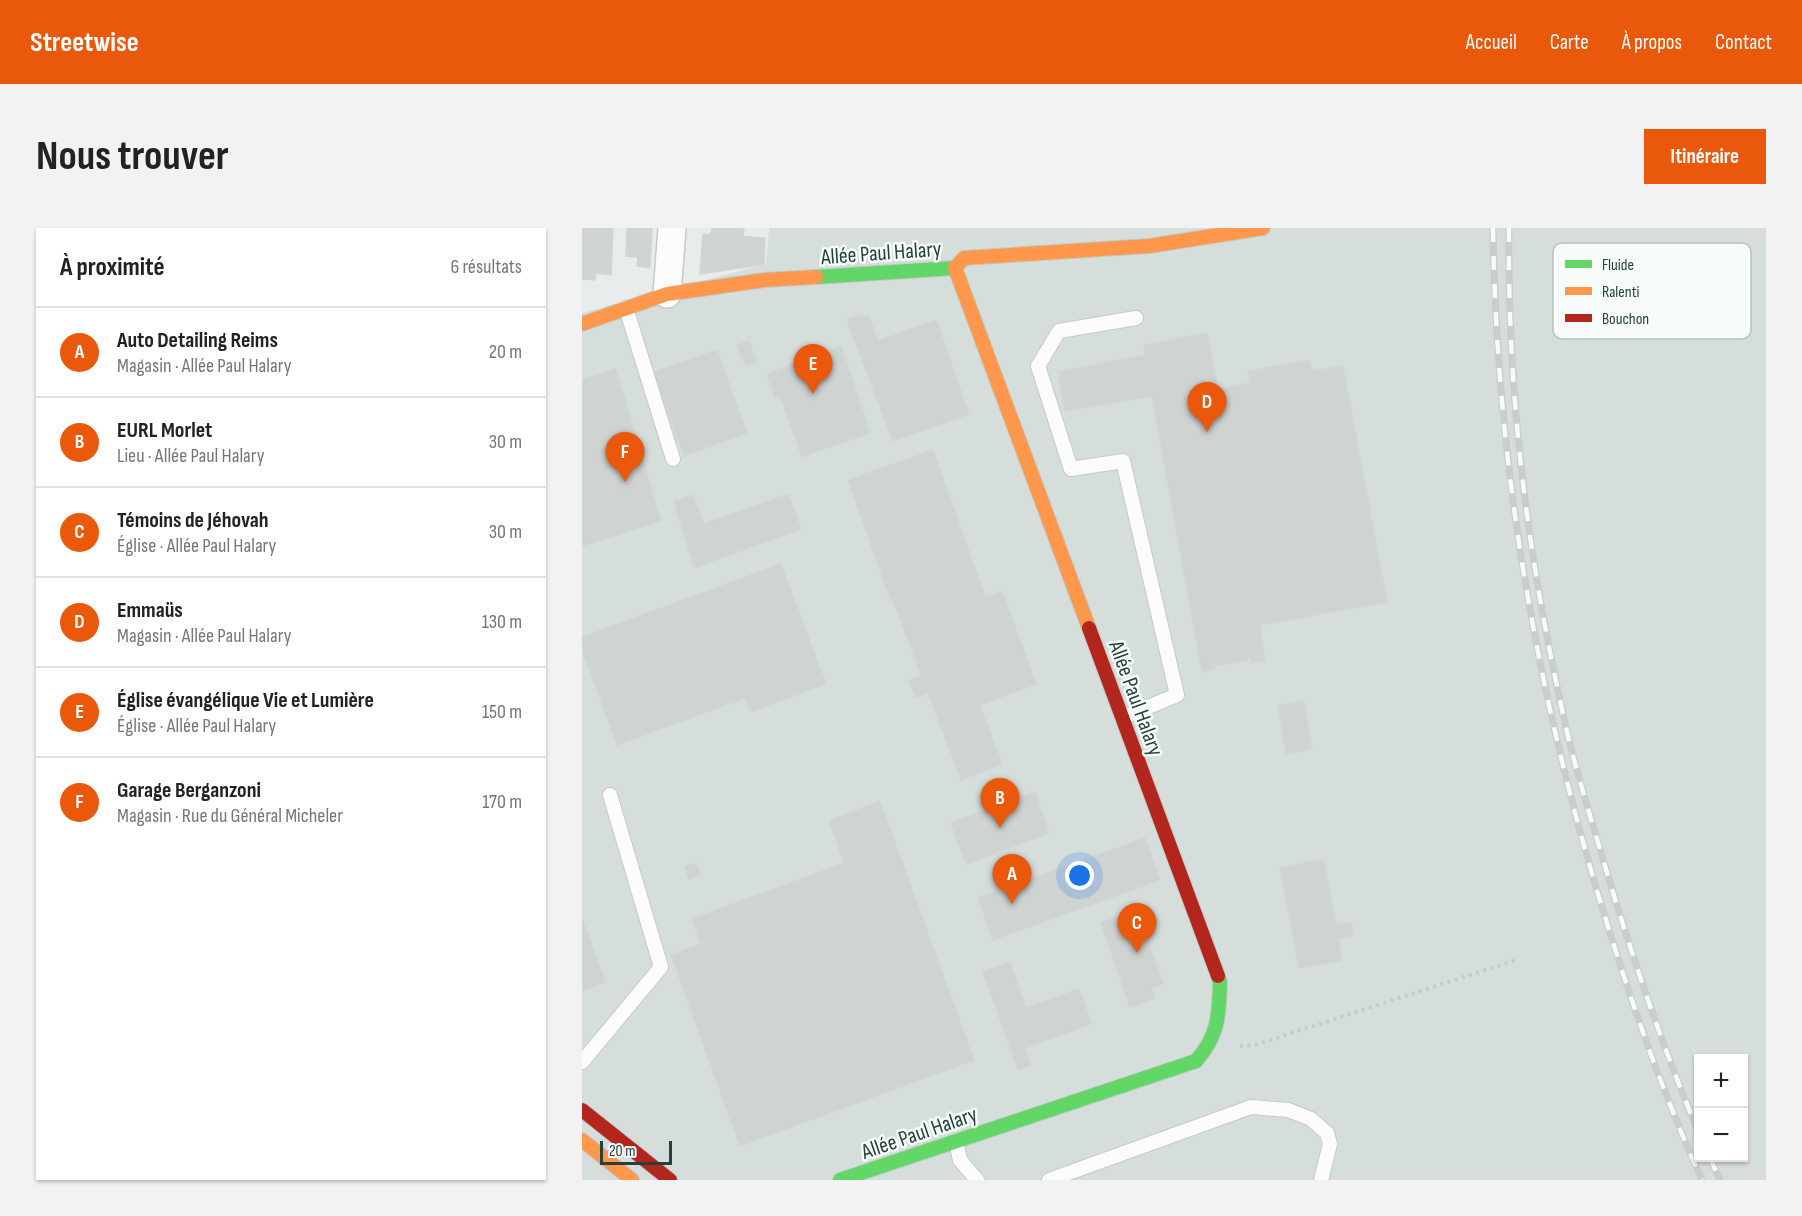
<!DOCTYPE html>
<html lang="fr">
<head>
<meta charset="utf-8">
<style>
  :root { --surface:#fff; --page:#f2f2f2; --text:#222; --muted:#767676; --line:#e0e0e0; --accent:#ea580c }
  body { margin:0; font-family:"Sofia Sans Condensed",sans-serif; background:var(--page); color:var(--text) }
  .controls { position:absolute; right:18px; bottom:18px; display:grid; overflow:hidden; border-radius:0px; box-shadow:0 2px 4px #0004 }
  .controls button { width:54px; height:54px; display:grid; place-items:center; padding:0; border:0; border-bottom:2px solid var(--line); background:var(--surface); color:var(--text); font:30px sans-serif }
  .scale { position:absolute; left:18px; bottom:15px; width:72px; box-sizing:border-box; padding-left:6px; border:3px solid #24423a; border-top:0; font-size:16px; line-height:21px; white-space:nowrap; color:#24423a; -webkit-text-stroke:4px #f7fbf9; paint-order:stroke }
  .you { position:absolute; left:498px; top:648px; width:21px; height:21px; margin:-15px; border:4px solid #fff; border-radius:50%; background:#1a73e8; box-shadow:0 0 0 9px #1a73e833 }
  .badge { display:grid; place-items:center; width:39px; height:39px; border-radius:50%; background:var(--accent); color:#fff; font-size:20px; font-weight:700 }
  .pin { position:absolute; translate:-50% -50px; filter:drop-shadow(0 2px 3px #0008) }
  .pin::after { content:''; position:absolute; top:32px; width:21px; height:18px; background:inherit; clip-path:polygon(0 0,100% 0,50% 100%) }
  .list { margin:0; padding:0; list-style:none }
  h2 { display:flex; justify-content:space-between; align-items:center; height:78px; margin:0; padding:0 24px; font-size:26px }
  h2 small { font-size:20px; font-weight:400; color:var(--muted) }
  .list li { display:grid; grid-template-columns:39px 1fr auto; gap:18px; align-items:center; box-sizing:border-box; height:90px; padding:0 24px; border-top:2px solid var(--line) }
  .list b { display:block; font-size:22px; white-space:nowrap }
  .list p { margin:0; font-size:20px; white-space:nowrap; color:var(--muted) }
  .list em { font-size:20px; font-style:normal; color:var(--muted) }
  .map { position:relative; flex:none; width:1184px; height:952px; overflow:hidden; border-radius:0px }
  header { display:flex; align-items:center; gap:36px; box-sizing:border-box; height:84px; padding:0 30px; background:var(--accent); color:#fff }
  header strong { font-size:28px }
  nav { display:flex; gap:33px; margin-inline-start:auto; font-size:21px }
  .intro { display:flex; align-items:center; justify-content:space-between; box-sizing:border-box; height:144px; padding:0 36px }
  h1 { margin:0; font-size:42px }
  .button { padding:15px 27px; border-radius:0px; background:var(--accent); color:#fff; font-size:21px; font-weight:700 }
  main { display:flex; gap:36px; padding:0 36px }
  aside { flex:1; background:var(--surface); border-radius:0px; box-shadow:0 2px 4px #0004 }
  .map>svg:first-child { display:block }
  .built { fill:#d6dedb; fill-rule:evenodd }
  .building { fill:#cfd4d2; stroke:#d1d6d4; stroke-width:1.5 }
  .lines { fill:none; stroke-linecap:round; stroke-linejoin:round }
  .lane-casing { stroke:#c5cac8; stroke-width:16 }
  .street-casing { stroke:#c5cac8; stroke-width:30 }
  .fast-casing { stroke:#c3cbc8; stroke-width:16 }
  .slow-casing { stroke:#c3cbc8; stroke-width:16 }
  .jam-casing { stroke:#c3cbc8; stroke-width:16 }
  .path { stroke:#c3ccca; stroke-width:4; stroke-dasharray:3 4.5; stroke-linecap:butt }
  .lane { stroke:#fcfcfc; stroke-width:14 }
  .street { stroke:#fcfcfc; stroke-width:27 }
  .fast { stroke:#63d668; stroke-width:14 }
  .slow { stroke:#ff974d; stroke-width:14 }
  .jam { stroke:#b3261e; stroke-width:14 }
  .rail-casing { stroke:#c9cdcc; stroke-width:7 }
  .rail { stroke:#f7fbf9; stroke-width:4.5; stroke-dasharray:14; stroke-linecap:butt }
  .labels { text-anchor:middle; stroke-width:5; stroke-linejoin:round; paint-order:stroke }
  .street-label { font-size:22px; fill:#24423a; stroke:#f7fbf9 }
  .key { fill:#f7fbf9; stroke:#b8c4c0; stroke-width:1.5 }
  .key-label { font-size:16px; fill:#24423a }
</style>
</head>
<body>
<header>
<strong>Streetwise</strong>
<nav><a>Accueil</a><a>Carte</a><a>À propos</a><a>Contact</a></nav>
</header>
<div class="intro"><h1>Nous trouver</h1><a class="button">Itinéraire</a></div>
<main>
<aside>
<h2>À proximité<small>6 résultats</small></h2>
<ul class="list">
<li><span class="badge">A</span><div><b>Auto Detailing Reims</b><p>Magasin · Allée Paul Halary</p></div><em>20 m</em></li>
<li><span class="badge">B</span><div><b>EURL Morlet</b><p>Lieu · Allée Paul Halary</p></div><em>30 m</em></li>
<li><span class="badge">C</span><div><b>Témoins de Jéhovah</b><p>Église · Allée Paul Halary</p></div><em>30 m</em></li>
<li><span class="badge">D</span><div><b>Emmaüs</b><p>Magasin · Allée Paul Halary</p></div><em>130 m</em></li>
<li><span class="badge">E</span><div><b>Église évangélique Vie et Lumière</b><p>Église · Allée Paul Halary</p></div><em>150 m</em></li>
<li><span class="badge">F</span><div><b>Garage Berganzoni</b><p>Magasin · Rue du Général Micheler</p></div><em>170 m</em></li>
</ul>
</aside>
<div class="map">
<svg width="1184" height="952" viewBox="0 0 1184 952">
  <rect width="100%" height="100%" fill="#e8edeb"/>
  <path class="built" d="M187,0H1184V952H0V85L184,36ZM1116,830H1162V930H1116Z"/>
  <g class="building">
    <polygon points="0,0 31,0 29,47 14,45 13,52 0,51"/>
    <polygon points="45,0 70,1 68,40 55,38 56,29 44,28"/>
    <polygon points="130,0 162,0 161,9 129,7"/>
    <polygon points="121,6 152,8 150,41 118,46"/>
    <polygon points="152,8 168,9 166,39 150,41"/>
    <polygon points="168,9 183,10 182,36 166,39"/>
    <polygon points="275,88 287,88 296,113 354,92 387,186 311,213 265,92"/>
    <polygon points="625,105 636,161 668,155 666,143 728,132 730,143 761,138 805,374 678,397 683,433 669,435 669,431 633,438 634,441 620,444 570,168 483,183 476,144 563,127 562,117"/>
    <polygon points="167,113 172,126 160,131 155,117"/>
    <polygon points="259,118 288,205 225,227 195,142"/>
    <polygon points="135,122 165,205 102,228 72,144"/>
    <polygon points="173,126 175,134 164,137 161,131"/>
    <polygon points="34,141 79,293 0,318 0,151"/>
    <polygon points="195,143 225,227 220,229 198,168 193,170 185,146"/>
    <polygon points="351,222 394,343 309,373 266,252"/>
    <polygon points="206,266 219,301 112,340 92,273 111,267 122,296"/>
    <polygon points="199,336 244,456 168,484 163,470 35,517 0,421 0,409"/>
    <polygon points="394,343 404,369 420,363 454,456 398,477 420,536 379,552 311,372"/>
    <polygon points="339,448 346,465 334,470 327,453"/>
    <polygon points="722,472 730,521 704,526 696,478"/>
    <polygon points="453,564 467,605 384,636 369,595"/>
    <polygon points="298,573 392,832 158,918 89,727 119,716 110,691 262,635 247,593"/>
    <polygon points="563,610 578,652 411,712 396,670"/>
    <polygon points="742,631 760,733 717,740 698,640"/>
    <polygon points="114,635 119,646 107,651 103,639"/>
    <polygon points="555,682 581,756 569,760 573,771 548,779 519,695"/>
    <polygon points="0,690 23,754 0,763"/>
    <polygon points="769,694 771,707 756,711 754,697"/>
    <polygon points="428,734 444,780 497,761 509,796 443,820 449,837 436,842 401,744"/>
  </g>
  <g class="lines">
    <defs>
      <g id="lane">
        <polyline points="44,80 91,231"/>
        <polyline points="540,490 595,467 541,233 489,241 456,138 477,103 554,90"/>
        <polyline points="0,834 79,739 28,567"/>
        <polyline points="374,913 378,932 395,952"/>
        <polyline points="467,952 669,879 706,882 729,891 745,905 748,916 739,952"/>
      </g>
      <polyline id="street" points="85,66 90,0"/>
      <g id="fast">
        <polyline points="234,49 373,40"/>
        <path d="M258,952L614,833C637,807 637,787 638,754L636,748"/>
      </g>
      <g id="slow">
        <polyline points="373,40 382,30 567,18 681,0"/>
        <polyline points="373,40 507,400"/>
        <polyline points="0,96 85,66 183,52 234,49"/>
        <polyline points="0,912 50,952"/>
      </g>
      <g id="jam">
        <polyline points="507,400 636,748"/>
        <polyline points="0,882 88,952"/>
      </g>
    </defs>
    <use href="#lane" class="lane-casing"/>
    <use href="#street" class="street-casing"/>
    <use href="#fast" class="fast-casing"/>
    <use href="#slow" class="slow-casing"/>
    <use href="#jam" class="jam-casing"/>
    <polyline class="path" points="658,818 673,817 934,732"/>
    <use href="#lane" class="lane"/>
    <use href="#street" class="street"/>
    <use href="#fast" class="fast"/>
    <use href="#slow" class="slow"/>
    <use href="#jam" class="jam"/>
    <defs>
      <g id="rail">
        <path d="M911,0C914,220 949,435 1010,646C1041,750 1075,853 1120,952"/>
        <path d="M927,0C925,159 944,317 978,472C990,532 1009,590 1026,648C1052,734 1081,820 1116,903"/>
        <polyline points="1128,930 1138,952"/>
      </g>
    </defs>
    <use href="#rail" class="rail-casing"/>
    <use href="#rail" class="rail"/>
  </g>
  <g class="labels">
    <g class="street-label">
      <text transform="translate(299 24) rotate(-4)" y="8">Allée Paul Halary</text>
      <text transform="translate(555 470) rotate(70)" y="8">Allée Paul Halary</text>
      <text transform="translate(337 904) rotate(-19)" y="8">Allée Paul Halary</text>
    </g>
  </g>
  <rect x="971" y="15" width="198" height="96" rx="9" class="key"/>
  <rect x="983" y="32" width="27" height="8" fill="#63d668"/>
  <rect x="983" y="59" width="27" height="8" fill="#ff974d"/>
  <rect x="983" y="86" width="27" height="8" fill="#b3261e"/>
  <g class="key-label">
    <text x="1020" y="42">Fluide</text>
    <text x="1020" y="69">Ralenti</text>
    <text x="1020" y="96">Bouchon</text>
  </g>
</svg>
<div class="controls">
<button>+</button>
<button>−</button>
</div>
<div class="scale">20 m</div>
<div class="you"></div>
<div class="pin badge" style="left:430px;top:676px">A</div>
<div class="pin badge" style="left:418px;top:600px">B</div>
<div class="pin badge" style="left:555px;top:725px">C</div>
<div class="pin badge" style="left:625px;top:204px">D</div>
<div class="pin badge" style="left:231px;top:166px">E</div>
<div class="pin badge" style="left:43px;top:254px">F</div>
</div>
</main>
</body>
</html>
